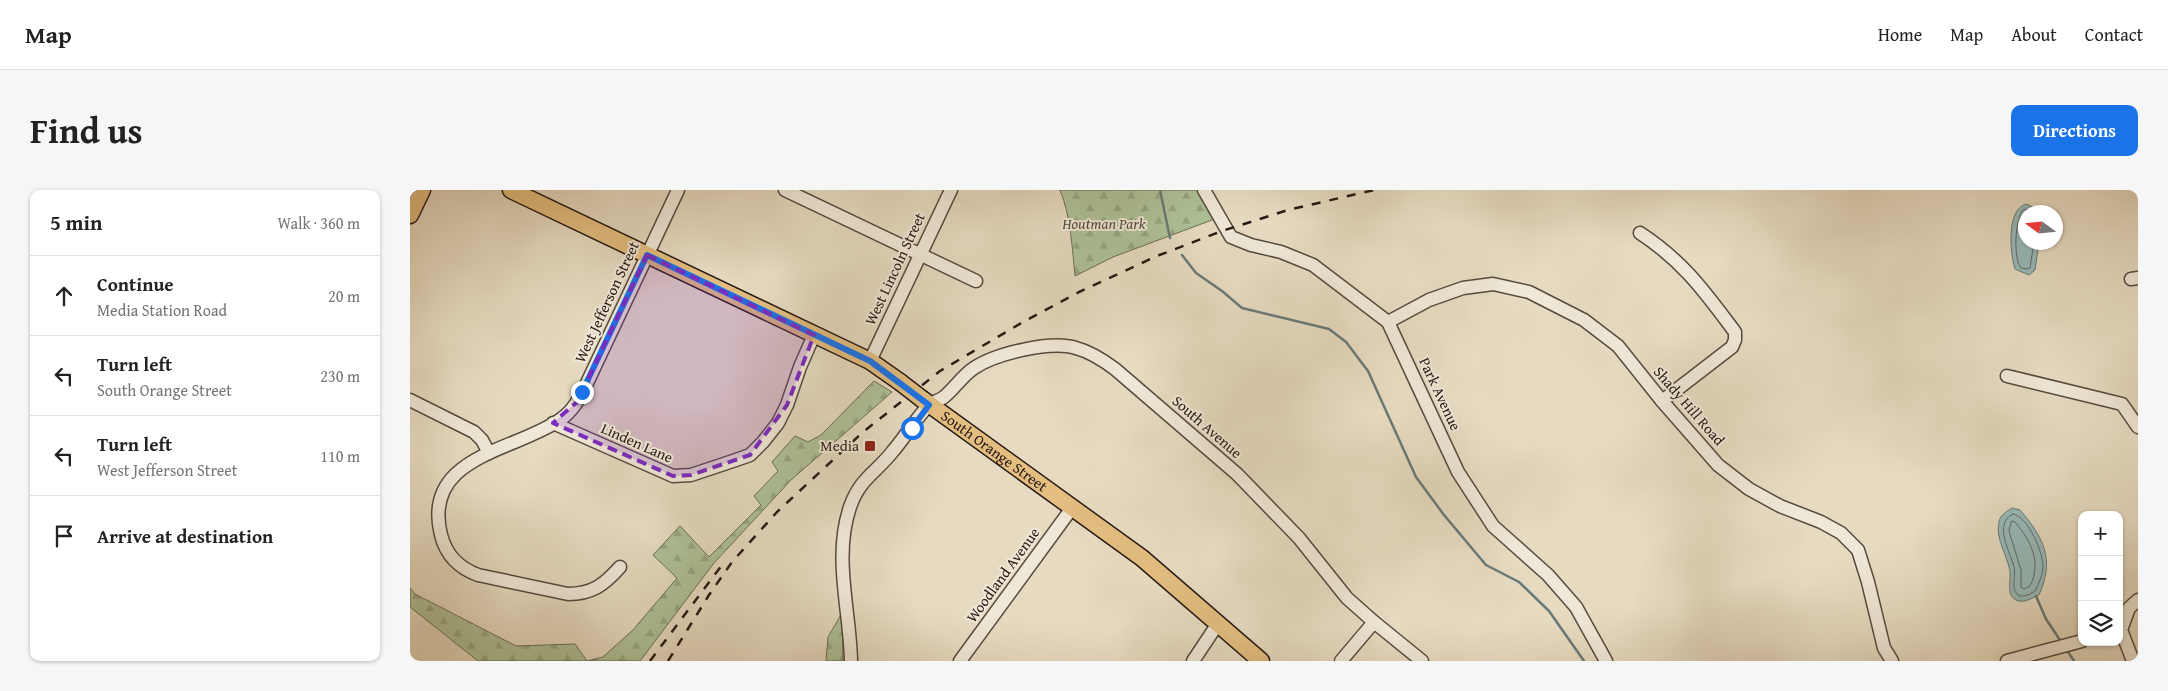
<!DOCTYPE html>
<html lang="en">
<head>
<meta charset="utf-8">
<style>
  :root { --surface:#fff; --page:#f6f6f6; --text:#222; --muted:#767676; --line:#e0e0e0; --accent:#1a73e8 }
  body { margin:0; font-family:"Gentium Book Plus",serif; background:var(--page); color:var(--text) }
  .controls { position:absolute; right:15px; bottom:15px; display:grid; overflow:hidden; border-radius:10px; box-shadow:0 1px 4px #0004 }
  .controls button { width:45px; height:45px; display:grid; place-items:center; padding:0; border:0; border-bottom:1px solid var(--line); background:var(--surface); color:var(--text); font:25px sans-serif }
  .compass { position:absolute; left:1608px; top:15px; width:45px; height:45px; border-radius:50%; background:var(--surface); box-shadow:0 1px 4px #0004; rotate:285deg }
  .stop { position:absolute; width:15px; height:15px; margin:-11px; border:4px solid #1a73e8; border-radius:50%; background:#fff }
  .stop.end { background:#1a73e8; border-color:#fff; box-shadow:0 1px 5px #0008 }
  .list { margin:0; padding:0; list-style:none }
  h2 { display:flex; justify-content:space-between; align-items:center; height:65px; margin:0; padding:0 20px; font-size:21px }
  h2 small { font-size:16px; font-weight:400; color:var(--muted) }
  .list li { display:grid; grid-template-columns:32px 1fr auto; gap:15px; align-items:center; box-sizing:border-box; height:80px; padding:0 20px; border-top:1px solid var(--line) }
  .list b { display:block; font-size:19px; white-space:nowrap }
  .list p { margin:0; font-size:16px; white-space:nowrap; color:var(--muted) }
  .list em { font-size:16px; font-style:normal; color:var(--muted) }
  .icon { flex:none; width:28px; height:28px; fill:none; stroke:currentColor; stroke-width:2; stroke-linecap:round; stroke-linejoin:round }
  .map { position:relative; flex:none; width:1728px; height:471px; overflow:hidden; border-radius:10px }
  header { display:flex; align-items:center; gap:30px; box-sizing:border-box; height:70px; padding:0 25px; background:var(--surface); border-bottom:1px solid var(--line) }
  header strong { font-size:24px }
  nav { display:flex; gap:28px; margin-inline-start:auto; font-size:18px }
  .intro { display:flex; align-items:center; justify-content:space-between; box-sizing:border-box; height:120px; padding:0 30px }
  h1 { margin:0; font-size:35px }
  .button { padding:12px 22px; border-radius:10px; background:var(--accent); color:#fff; font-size:18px; font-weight:700 }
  main { display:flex; gap:30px; padding:0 30px }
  aside { flex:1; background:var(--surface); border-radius:10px; box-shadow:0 1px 4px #0004 }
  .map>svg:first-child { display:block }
  .forest { fill:url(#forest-firs); stroke:#6a6d56 }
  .water { fill:#97bab9; stroke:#6a7a77 }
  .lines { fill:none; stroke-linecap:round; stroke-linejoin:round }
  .shore { stroke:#5f6a66; stroke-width:1 }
  .stream { stroke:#6a7a77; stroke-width:2.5 }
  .minor-casing { stroke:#574a3f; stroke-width:15 }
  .major-casing { stroke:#271914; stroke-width:19 }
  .minor { stroke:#efe8d7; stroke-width:12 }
  .major { stroke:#e3be80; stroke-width:16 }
  .rail { stroke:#271914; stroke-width:2.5; stroke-dasharray:9 9; stroke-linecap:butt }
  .major-bridge-casing { stroke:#271914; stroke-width:19; stroke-linecap:butt }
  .major-bridge { stroke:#e3be80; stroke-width:16 }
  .route { stroke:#1a73e8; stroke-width:6 }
  .marked { fill:#7b2cbf; fill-opacity:0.2; stroke:#7b2cbf; stroke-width:4; stroke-dasharray:10 6; stroke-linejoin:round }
  .poi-dot { fill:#8f2418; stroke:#efe8d7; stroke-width:2 }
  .labels { text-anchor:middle; stroke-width:4; stroke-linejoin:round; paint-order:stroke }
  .park-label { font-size:15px; font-style:italic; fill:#504b3c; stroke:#efe8d7 }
  .street-label { font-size:15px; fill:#271914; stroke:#efe8d7 }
  .poi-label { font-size:15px; fill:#271914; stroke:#efe8d7; text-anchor:end }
</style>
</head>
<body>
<header>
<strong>Map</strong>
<nav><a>Home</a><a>Map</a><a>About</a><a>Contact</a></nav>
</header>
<div class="intro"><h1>Find us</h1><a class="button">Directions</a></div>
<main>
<aside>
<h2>5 min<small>Walk · 360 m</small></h2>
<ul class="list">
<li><svg class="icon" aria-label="ahead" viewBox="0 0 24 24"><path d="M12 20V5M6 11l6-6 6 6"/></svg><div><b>Continue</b><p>Media Station Road</p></div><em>20 m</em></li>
<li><svg class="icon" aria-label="left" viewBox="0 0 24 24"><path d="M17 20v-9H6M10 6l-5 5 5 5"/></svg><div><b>Turn left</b><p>South Orange Street</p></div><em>230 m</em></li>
<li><svg class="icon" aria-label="left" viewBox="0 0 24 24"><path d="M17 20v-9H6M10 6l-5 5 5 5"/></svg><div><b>Turn left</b><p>West Jefferson Street</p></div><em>110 m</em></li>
<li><svg class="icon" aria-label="arrive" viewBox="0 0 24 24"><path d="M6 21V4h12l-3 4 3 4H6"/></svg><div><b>Arrive at destination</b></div></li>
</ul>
</aside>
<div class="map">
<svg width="1728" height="471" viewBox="0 0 1728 471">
  <defs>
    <pattern id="forest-firs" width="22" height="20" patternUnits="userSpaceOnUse" patternTransform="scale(1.25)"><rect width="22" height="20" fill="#aec198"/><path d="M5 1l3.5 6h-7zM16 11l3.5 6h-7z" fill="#96a582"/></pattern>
  </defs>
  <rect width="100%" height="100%" fill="#e6dbc1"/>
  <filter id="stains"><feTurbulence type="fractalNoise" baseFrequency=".004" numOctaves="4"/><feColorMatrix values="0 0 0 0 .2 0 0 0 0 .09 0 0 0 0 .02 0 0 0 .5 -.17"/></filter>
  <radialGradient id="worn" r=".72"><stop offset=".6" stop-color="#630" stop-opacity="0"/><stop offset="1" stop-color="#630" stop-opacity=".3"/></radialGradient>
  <g class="forest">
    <path d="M650,0H794L810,27L703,67L665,86C662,58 661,27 650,0Z"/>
    <polygon points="464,191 482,202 381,290 304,373 230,471 68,471 0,417 0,398 5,404 106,456 165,454 177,471 193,467 223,440 267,388 243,365 270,336 299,367 351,315 344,306 368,281 362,272 385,246 398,252 411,245"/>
    <polygon points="432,423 433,471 416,471 418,447"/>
  </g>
  <g class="water">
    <path d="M1616,14L1623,17L1626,22H1616V52L1629,53L1625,80L1619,85L1605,79C1600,63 1596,20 1616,14Z"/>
    <path d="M1602,318L1610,320C1634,348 1645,370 1629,405C1621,408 1614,414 1606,410C1596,405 1601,391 1600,381C1597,365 1585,348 1589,332C1590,325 1596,322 1602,318Z"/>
  </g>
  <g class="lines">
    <g class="shore">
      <path d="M1620,22L1616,19L1613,20C1605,30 1603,68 1611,78L1617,79L1620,78L1624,52"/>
      <path d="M1603,324C1618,326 1634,364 1633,378C1632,386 1629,394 1625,401C1620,404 1612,409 1607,404C1601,399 1606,384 1604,377C1600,362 1583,333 1603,324Z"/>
      <path d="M1602,331L1605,332C1621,351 1632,372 1620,396L1614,399L1611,397V380L1599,341Z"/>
    </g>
    <g class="stream">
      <polyline points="750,0 760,48"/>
      <polyline points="772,65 786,83 812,101 832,118 919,139 936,152 958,181 1006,287 1034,325 1076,375 1109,392 1139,421 1174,471"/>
      <polyline points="1626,406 1636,429 1652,453"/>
      <polyline points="1658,462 1664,471"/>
    </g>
    <defs>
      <g id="minor">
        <polyline points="375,0 566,91"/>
        <polyline points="794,0 821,47 841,55 871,62 903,75 978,132 1048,282 1083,336 1138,385 1166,417 1196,471"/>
        <path d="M1230,43C1274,72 1294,101 1325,142V150L1322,157L1252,211"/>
        <polyline points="1721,89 1728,88"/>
        <polyline points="978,132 1019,110 1053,98 1083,94 1119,102 1174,130 1208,156 1252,211 1308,275 1339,299 1370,316 1411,332 1431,343 1448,360 1458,392 1474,458 1482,471"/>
        <polyline points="460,171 541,0"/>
        <polyline points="1597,186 1712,214 1728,237"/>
        <polyline points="0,210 64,242 72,250 79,263"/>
        <polyline points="143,233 263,286 281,285 323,271 340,265 353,252 368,233 377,215 390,177 404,145"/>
        <path d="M210,377C194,395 182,404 158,404L68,385C49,378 36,365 31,345C11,265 107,261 151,229C164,220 170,207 177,193L268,0"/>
        <path d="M441,471C440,420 423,367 440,317C450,288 466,283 483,261C495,247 505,230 518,216C522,212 529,211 534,207C545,198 552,186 564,178C585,164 640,150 666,158C681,162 693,170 705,179L827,284L889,348L937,408L964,432L1012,471"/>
        <polyline points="550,471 662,318"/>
        <polyline points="783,471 807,435"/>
        <polyline points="931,471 964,432"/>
        <polyline points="1597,471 1672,451"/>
        <polyline points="1723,471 1711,440 1719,418 1728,410"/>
      </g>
      <g id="major">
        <polyline points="101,0 460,171 490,192"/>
        <polyline points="0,25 12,0"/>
        <path id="s1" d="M512,209L732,368L851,471"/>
      </g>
    </defs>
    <use href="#minor" class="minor-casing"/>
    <use href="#major" class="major-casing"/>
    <use href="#minor" class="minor"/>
    <use href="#major" class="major"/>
    <g class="rail">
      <polyline points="240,471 315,371"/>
      <polyline points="258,471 299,405 322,372 367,322 453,242 530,181 613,132 669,102 747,66 812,41 878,20 964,0"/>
    </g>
    <defs>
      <polyline id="major-bridge" points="490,192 512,209"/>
    </defs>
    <use href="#major-bridge" class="major-bridge-casing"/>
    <use href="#major-bridge" class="major-bridge"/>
  </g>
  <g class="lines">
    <polyline class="route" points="172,202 237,65 460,171 519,215 502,238"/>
  </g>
  <path class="marked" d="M237,65L404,145L377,215L340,265L281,285L263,286L143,233L167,212Z"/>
  <rect class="poi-dot" x="454" y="250" width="12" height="12" rx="2.5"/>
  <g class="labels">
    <g class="park-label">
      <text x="694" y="39">Houtman Park</text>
    </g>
    <g class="street-label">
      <text transform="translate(485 79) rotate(-65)" y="5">West Lincoln Street</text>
      <text transform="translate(197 112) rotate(-65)" y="5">West Jefferson Street</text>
      <text transform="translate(1030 204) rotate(65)" y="5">Park Avenue</text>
      <text transform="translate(1279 216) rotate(49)" y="5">Shady Hill Road</text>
      <text transform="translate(797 237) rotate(41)" y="5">South Avenue</text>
      <text transform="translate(227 253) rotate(24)" y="5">Linden Lane</text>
      <text dy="5" stroke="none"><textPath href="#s1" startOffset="89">South Orange Street</textPath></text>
      <text transform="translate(593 385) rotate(-54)" y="5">Woodland Avenue</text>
    </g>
    <g class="poi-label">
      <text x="449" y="261">Media</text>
    </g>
  </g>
  <rect width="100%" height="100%" filter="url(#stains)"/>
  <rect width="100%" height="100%" fill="url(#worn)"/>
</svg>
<div class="controls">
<button>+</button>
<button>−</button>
<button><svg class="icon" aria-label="layers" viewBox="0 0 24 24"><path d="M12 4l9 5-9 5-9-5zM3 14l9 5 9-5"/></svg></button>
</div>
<svg class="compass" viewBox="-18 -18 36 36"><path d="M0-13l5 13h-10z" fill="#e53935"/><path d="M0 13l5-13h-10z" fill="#767676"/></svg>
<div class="stop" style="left:502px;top:238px"></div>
<div class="stop end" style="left:172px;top:202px"></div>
</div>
</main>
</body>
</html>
